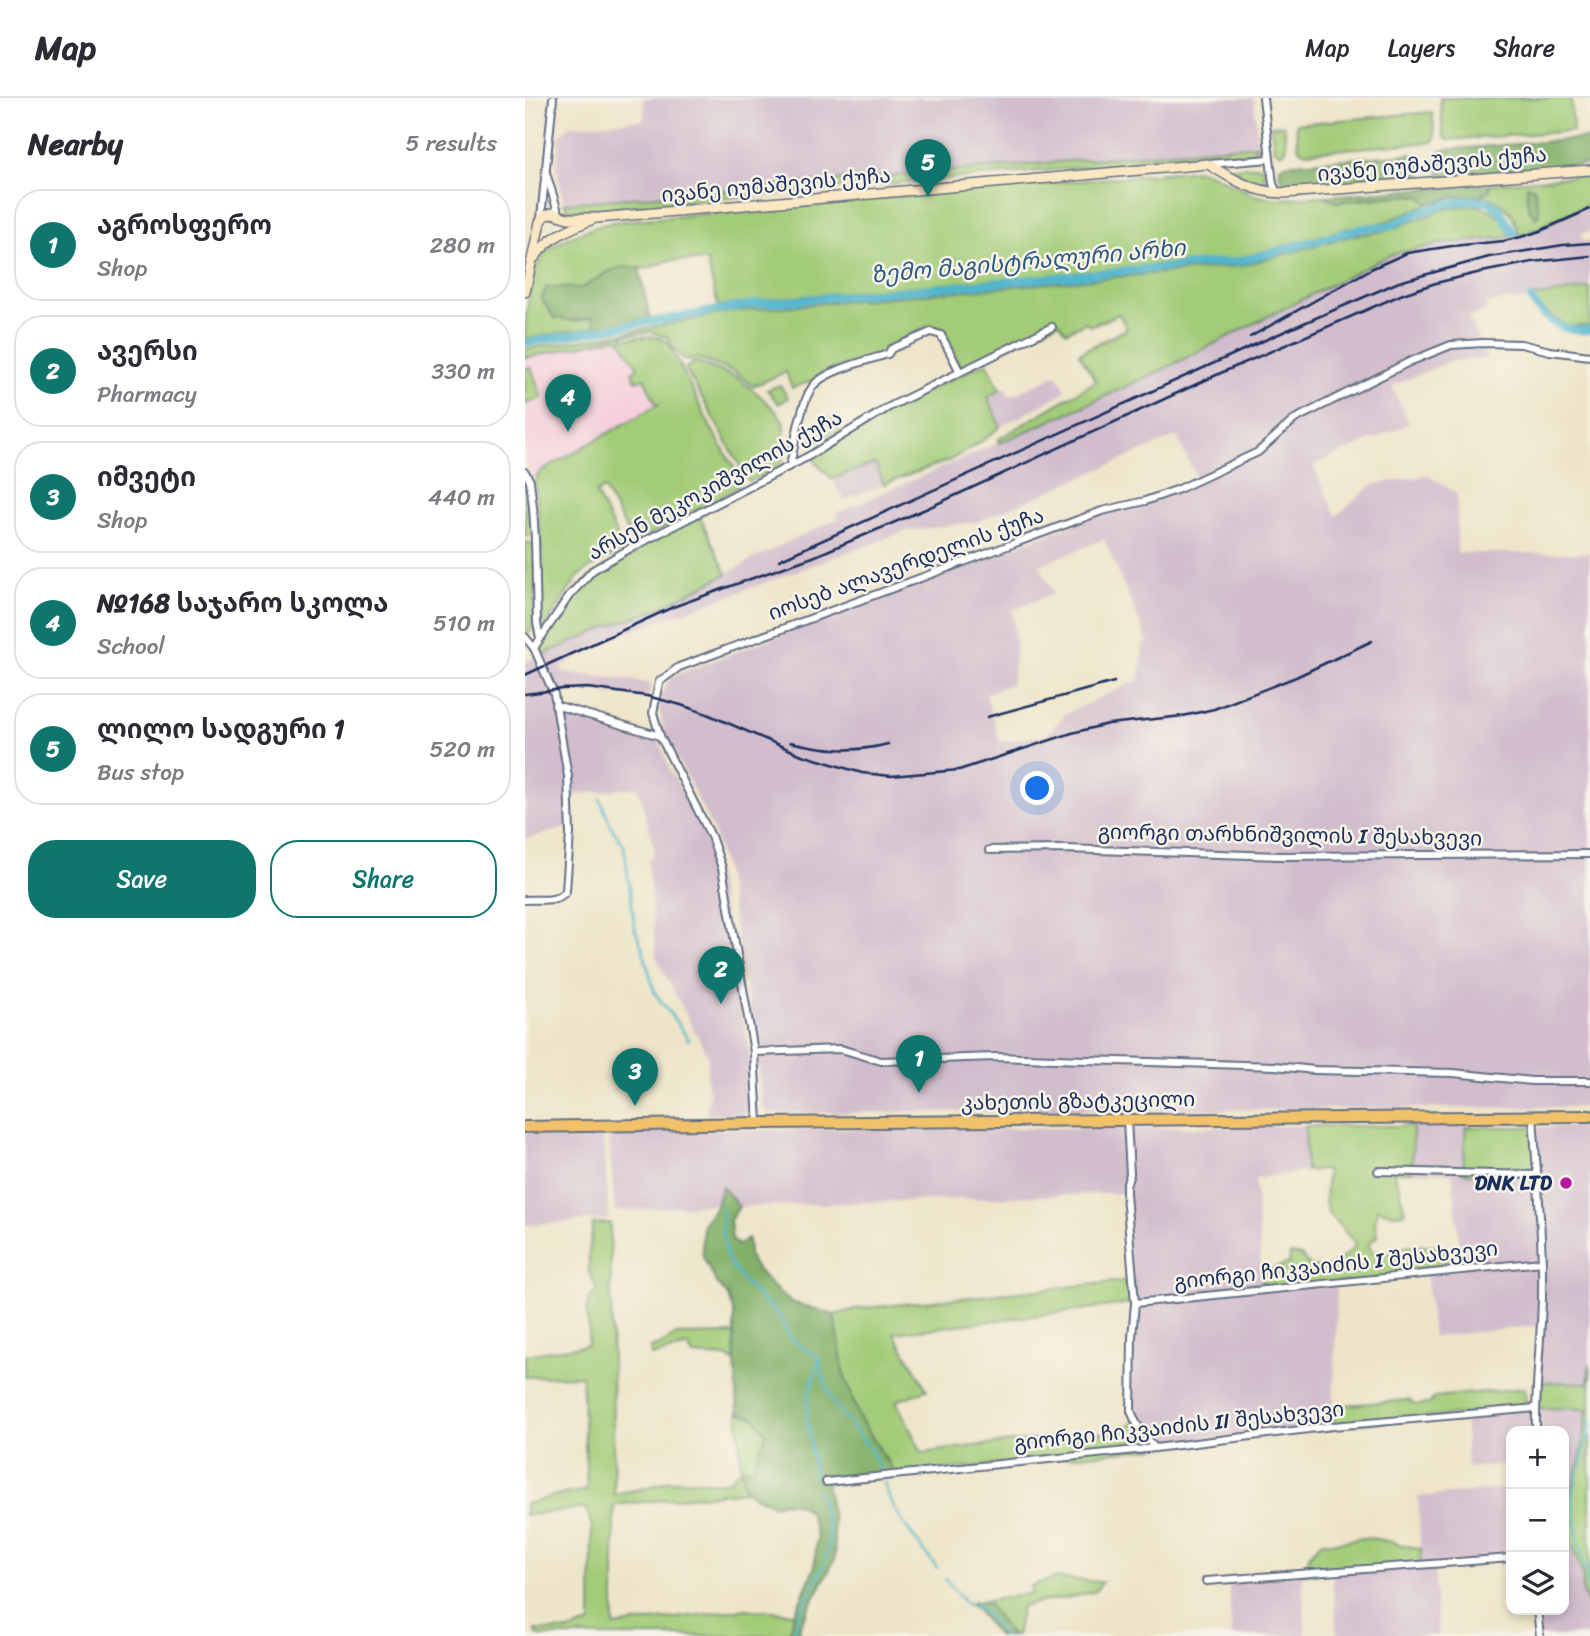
<!DOCTYPE html>
<html lang="en">
<head>
<meta charset="utf-8">
<style>
  :root { --surface:#fff; --page:#f7f7f7; --text:#2b2b33; --muted:#7c7c81; --line:#e1e1e2; --accent:#0f766e }
  body { margin:0; font-family:Sriracha,"Noto Sans Georgian",sans-serif; background:var(--page); color:var(--text) }
  .controls { position:absolute; right:21px; bottom:21px; display:grid; overflow:hidden; border-radius:14px; box-shadow:0 4px 10px #0003 }
  .controls button { width:63px; height:63px; display:grid; place-items:center; padding:0; border:0; border-bottom:2px solid var(--line); background:var(--surface); color:var(--text); font:35px sans-serif }
  .you { position:absolute; left:513px; top:691px; width:24px; height:24px; margin:-18px; border:5px solid #fff; border-radius:50%; background:#1a73e8; box-shadow:0 0 0 10px #1a73e833 }
  .badge { display:grid; place-items:center; width:46px; height:46px; border-radius:50%; background:var(--accent); color:#fff; font-size:23px; font-weight:700 }
  .pin { position:absolute; translate:-50% -58px; filter:drop-shadow(0 2px 4px #0008) }
  .pin::after { content:''; position:absolute; top:37px; width:24px; height:21px; background:inherit; clip-path:polygon(0 0,100% 0,50% 100%) }
  .list { margin:0; padding:0; list-style:none }
  h2 { display:flex; justify-content:space-between; align-items:center; height:91px; margin:0; padding:0 28px; font-size:30px }
  h2 small { font-size:23px; font-weight:400; color:var(--muted) }
  .list li { display:grid; grid-template-columns:46px 1fr auto; gap:21px; align-items:center; box-sizing:border-box; height:112px; margin:0 14px 14px; padding:0 14px; border:2px solid var(--line); border-radius:28px }
  .list b { display:block; font-size:26px; white-space:nowrap }
  .list p { margin:0; font-size:23px; white-space:nowrap; color:var(--muted) }
  .list em { font-size:23px; font-style:normal; color:var(--muted) }
  .actions { display:flex; gap:14px; padding:21px 28px }
  .actions a { flex:1; padding:16px 0; border:2px solid var(--accent); border-radius:28px; text-align:center; font-size:24px; color:var(--accent) }
  .actions .main { background:var(--accent); color:#fff }
  .icon { flex:none; width:38px; height:38px; fill:none; stroke:currentColor; stroke-width:2; stroke-linecap:round; stroke-linejoin:round }
  .map { position:relative; flex:none; width:1065px; height:1538px; overflow:hidden }
  header { display:flex; align-items:center; gap:42px; box-sizing:border-box; height:98px; padding:0 35px; background:var(--surface); border-bottom:2px solid var(--line) }
  header strong { font-size:33px }
  nav { display:flex; gap:38px; margin-inline-start:auto; font-size:24px }
  main { display:flex }
  aside { flex:1; background:var(--surface) }
  .map>svg:first-child { display:block }
  .built { fill:#f5cfdc }
  .industrial { fill:#d1bdcc; fill-rule:evenodd }
  .green { fill:#a3cc78; stroke:#5f7e6b; stroke-width:2; fill-rule:evenodd }
  .forest { fill:#82b068; stroke:#4e7063; stroke-width:2 }
  .lines { fill:none; stroke-linecap:round; stroke-linejoin:round }
  .stream { stroke:#50b6ce; stroke-width:2.5 }
  .canal { stroke:#50b6ce; stroke-width:8 }
  .street-casing { stroke:#656f83; stroke-width:10 }
  .secondary-casing { stroke:#656f83; stroke-width:12 }
  .highway-casing { stroke:#656f83; stroke-width:14 }
  .street { stroke:#fff; stroke-width:6 }
  .secondary { stroke:#fae7c3; stroke-width:9 }
  .highway { stroke:#f2c26a; stroke-width:10 }
  .rail { stroke:#1b2f5e; stroke-width:2.5 }
  .poi-dot { fill:#b5179e; stroke:#f7f3e8; stroke-width:2.5 }
  .labels { text-anchor:middle; stroke-width:5; stroke-linejoin:round; paint-order:stroke }
  .street-label { font-size:21px; fill:#1b2f5e; stroke:#f7f3e8 }
  .poi-label { font-size:21px; font-weight:bold; fill:#1b2f5e; stroke:#f7f3e8; text-anchor:end }
  .water-label { font-size:23px; font-style:italic; fill:#2b5880; stroke:#f7f3e8 }
</style>
</head>
<body>
<header>
<strong>Map</strong>
<nav><a>Map</a><a>Layers</a><a>Share</a></nav>
</header>
<main>
<aside>
<h2>Nearby<small>5 results</small></h2>
<ul class="list">
<li><span class="badge">1</span><div><b>აგროსფერო</b><p>Shop</p></div><em>280 m</em></li>
<li><span class="badge">2</span><div><b>ავერსი</b><p>Pharmacy</p></div><em>330 m</em></li>
<li><span class="badge">3</span><div><b>იმვეტი</b><p>Shop</p></div><em>440 m</em></li>
<li><span class="badge">4</span><div><b>№168 საჯარო სკოლა</b><p>School</p></div><em>510 m</em></li>
<li><span class="badge">5</span><div><b>ლილო სადგური 1</b><p>Bus stop</p></div><em>520 m</em></li>
</ul>
<div class="actions"><a class="main">Save</a><a>Share</a></div>
</aside>
<div class="map">
<svg width="1065" height="1538" viewBox="0 0 1065 1538">
  <rect width="100%" height="100%" fill="#f7f3e8"/>
  <filter id="ink" filterUnits="userSpaceOnUse"><feTurbulence type="fractalNoise" baseFrequency=".0143" numOctaves="2"/><feDisplacementMap in="SourceGraphic" scale="14" xChannelSelector="R" yChannelSelector="G"/><feConvolveMatrix kernelMatrix="1 2 1 2 8 2 1 2 1" color-interpolation-filters="sRGB"/></filter>
  <filter id="wash" filterUnits="userSpaceOnUse"><feTurbulence type="fractalNoise" baseFrequency=".00686" numOctaves="4" result="noise"/><feDisplacementMap in="SourceGraphic" scale="28" xChannelSelector="R" yChannelSelector="G"/><feGaussianBlur stdDeviation="1.57" result="paint"/><feColorMatrix in="noise" values="0 0 0 0 0 0 0 0 0 0 0 0 0 0 0 0 0 1.4 0 .05"/><feComposite in="paint" operator="in"/></filter>
  <g filter="url(#wash)">
    <rect width="100%" height="100%" fill="#eee5c9"/>
    <polygon class="built" points="91,240 96,241 113,270 112,283 119,280 131,305 136,305 15,374 10,382 0,362 0,260"/>
    <g class="industrial">
      <polygon points="119,0 729,0 733,47 157,96 39,105 32,69 34,38 45,28 119,22"/>
      <path d="M1065,105V133L1055,136L1059,143H1065V190L1008,199L991,203L984,201L960,206L962,213L943,219L963,261L925,263L867,288L884,326L788,367L811,418L847,387L903,377L932,396V455H1065V1009L241,1015L236,1004L233,957L199,769L188,732L140,635L133,606L145,579L575,416L619,406L674,386L652,338L452,424L381,433L85,541L36,569L38,574L45,576L100,581L127,586L122,601L64,593L37,594V614L133,640L145,672L184,745L191,772L215,909L225,958L229,999L221,1014L217,1016H182L185,990L182,989L183,958L131,859L123,765L130,753L113,689L47,697L49,728L0,741V564L82,529L131,512L174,491L230,460L314,420L312,415L561,307L643,269L865,157L914,146L986,139L1004,134ZM579,441L623,544L618,547L615,581L540,616L522,637L475,644L461,596L486,586L491,551L488,512L529,495L515,467Z"/>
      <polygon points="532,276 541,291 535,297 475,329 463,298 480,289 484,299"/>
      <polygon points="350,364 359,386 320,402 307,381"/>
      <polygon points="780,1028 781,1073 730,1081 738,1192 812,1185 808,1328 630,1350 606,1313 610,1205 598,1095 214,1109 197,1089 191,1106 90,1113 83,1032 600,1030 605,1076 604,1030"/>
      <polygon points="888,1028 941,1029 938,1074 1008,1029 1065,1029 1065,1266 1064,1285 1012,1284 1016,1227 908,1239 901,1176 937,1171 927,1075 887,1074"/>
      <polygon points="77,1033 84,1121 0,1127 0,1034"/>
      <polygon points="1011,1310 1061,1310 1061,1332 1052,1376 1045,1397 1039,1397 1039,1333 986,1333 986,1366 942,1370 940,1316"/>
      <polygon points="986,1390 986,1460 909,1466 913,1538 812,1538 807,1473 896,1466 893,1399"/>
      <polygon points="1039,1446 1047,1446 1059,1477 1058,1495 1065,1509 1065,1538 1015,1538 1012,1512 1039,1512"/>
      <polygon points="777,1476 781,1538 707,1538 703,1481"/>
    </g>
    <g class="green">
      <polygon points="915,0 1046,0 1048,33 922,42 918,37"/>
      <polygon points="907,14 910,40 907,44 782,54 776,53 773,48 771,26"/>
      <polygon points="759,27 761,48 759,54 755,55 749,51 746,28"/>
      <polygon points="733,47 726,55 71,111 44,113 39,105 157,96"/>
      <polygon points="738,68 741,89 702,70"/>
      <path d="M675,72L688,77L731,98L756,101L800,98L811,104L885,97L897,99L903,106L860,124L824,130L715,160L245,201L193,208L182,163L145,162L124,170L84,173L57,190L22,189L50,223L69,218L70,229L0,241C0,220 6,166 22,153C39,139 66,130 87,124Z"/>
      <path d="M1065,77V105L1004,134L986,139L914,146L865,157L643,269L561,307L474,345L472,342L571,283L554,255L602,231L594,216L565,228L561,224L541,234L534,224L437,271L417,231L406,227L366,247L360,256L305,272L297,275L293,281L267,290L261,274L228,288L210,274L174,261H159L150,252L143,239L126,234L98,237L99,241C115,239 131,235 144,245L185,328L215,380L214,389L109,446L79,390L71,395L99,451L63,471L52,480L22,526H16V450L10,382L15,374L134,306H131L119,280L111,283L107,274L113,270L95,241L91,240L0,260V251L89,237L209,213L715,168L829,137L861,133L923,110L940,108L952,107L968,113L978,122L985,137L994,134L986,115L976,106L957,95L965,92V86ZM1009,89L1014,116L1011,119L1003,111Z"/>
      <polygon points="1065,190 1065,228 1043,228 1017,212 1008,199"/>
      <polygon points="168,264 174,265 211,279 233,296 251,313 258,323 259,329 259,354 257,363 254,369 224,384 162,273 161,270"/>
      <polygon points="462,264 475,292 463,299 475,329 457,343 425,362 359,386 350,365 307,381 286,359 365,311"/>
      <polygon points="6,269 17,300 0,306 0,271"/>
      <polygon points="255,287 263,300 254,306 242,292"/>
      <polygon points="311,319 316,334 285,345 280,330"/>
      <polygon points="0,379 3,384 8,434 5,438 0,438"/>
      <polygon points="174,417 202,476 130,512 82,529 15,558 14,552 19,541 60,484 69,476"/>
      <polygon points="0,444 3,444 9,448 9,520 7,532 4,535 0,533"/>
      <path d="M780,1028H888L887,1074H868L875,1092L880,1115L868,1116L853,1111L850,1125L852,1139L843,1146L847,1154L856,1156L886,1148H915L921,1156V1166L901,1176L738,1192L737,1175L764,1165L765,1156L777,1158C785,1173 792,1170 807,1168C816,1159 824,1157 831,1146L803,1115L800,1104L802,1072L781,1073Z"/>
      <polygon points="941,1029 1008,1029 1012,1077 938,1075"/>
      <polygon points="85,1125 89,1396 121,1390 144,1383 166,1382 194,1385 203,1383 216,1371 213,1314 230,1320 241,1335 228,1370 216,1371 220,1393 89,1407 89,1528 218,1511 270,1515 264,1538 13,1538 10,1532 44,1533 66,1525 67,1429 61,1410 0,1417 0,1405 6,1405 28,1398 62,1392 57,1278 0,1279 0,1257 63,1247 64,1233 62,1214 63,1203 72,1191 64,1175 64,1155 68,1126"/>
      <polygon points="608,1182 610,1205 369,1235 402,1292 371,1303 397,1355 441,1349 599,1332 609,1323 630,1350 371,1377 334,1319 318,1273 314,1243 309,1217 331,1211"/>
      <polygon points="209,1236 210,1263 200,1259 168,1257 163,1248 126,1258 125,1250 135,1247 151,1237"/>
      <path d="M1065,1266V1509L1058,1495V1477L1047,1446H1039V1397L1045,1396C1054,1369 1061,1340 1061,1311L1011,1310L1012,1284L1063,1285Z"/>
      <polygon points="1000,1290 1001,1305 962,1314 809,1328 809,1308 884,1302 890,1307 904,1306 910,1299"/>
      <polygon points="836,1440 853,1441 896,1451 896,1467 777,1476 785,1456 797,1444 814,1444"/>
      <path d="M530,1480L577,1484L571,1493C547,1501 522,1502 497,1508L491,1538H486L461,1503L507,1495L505,1488Z"/>
    </g>
    <g class="forest">
      <path d="M1065,40V66L923,78L915,77C912,70 911,62 913,55L918,52Z"/>
      <path d="M885,56L895,59C898,67 899,73 894,80L773,90C758,89 753,84 755,69L759,66Z"/>
      <polygon points="965,86 965,92 957,95 959,98 928,99 903,106 897,99 885,97 811,104 800,98"/>
      <path d="M1002,88L1009,89L1014,116L1011,120C1001,108 1001,104 1002,88Z"/>
      <polygon points="97,169 114,170 125,220 70,229 68,219 50,223 29,220 16,200 22,189 57,190 84,173"/>
      <polygon points="197,1088 214,1109 205,1122 207,1142 213,1147 223,1140 224,1157 228,1167 245,1186 266,1204 309,1217 314,1243 318,1273 334,1319 371,1377 301,1385 308,1422 310,1461 275,1527 274,1538 264,1538 267,1522 289,1471 292,1440 285,1416 280,1410 270,1405 258,1404 248,1407 220,1393 216,1371 228,1370 241,1335 230,1320 213,1314 209,1246 209,1216 203,1198 191,1184 178,1159 177,1144 178,1126 190,1110"/>
      <polygon points="461,1503 486,1538 473,1538 446,1505"/>
    </g>
    <g class="lines">
      <g class="stream">
        <polyline points="75,701 88,732 99,747 110,831 118,852 130,895 164,942"/>
        <polyline points="198,1111 197,1134 203,1162 216,1181 256,1220 263,1237 278,1250 294,1259 298,1279 307,1303 346,1352 356,1373"/>
        <polyline points="1065,1320 1065,1331 1047,1398 1053,1443 1062,1474 1065,1495"/>
        <polyline points="290,1380 282,1319 284,1295 293,1263"/>
        <path d="M359,1384C364,1410 396,1449 412,1470"/>
        <polyline points="420,1481 441,1506 459,1513 478,1538"/>
        <path d="M269,1538C272,1504 301,1478 304,1445C306,1429 296,1407 292,1391"/>
      </g>
      <g class="canal">
        <path d="M1006,201C1020,223 1037,235 1065,232"/>
        <polyline points="0,245 229,206 716,163 838,130 865,128 890,116 921,106 944,102 964,104 974,111 989,136"/>
      </g>
    </g>
  </g>
  <g filter="url(#ink)">
    <g class="lines">
      <defs>
        <g id="street">
          <polyline points="738,0 748,86 752,95"/>
          <polyline points="684,66 745,61"/>
          <polyline points="21,75 34,117"/>
          <polyline points="16,120 28,0"/>
          <path d="M265,368C269,349 276,303 288,288C299,273 344,262 363,256L366,251L406,234L416,237L435,274"/>
          <polyline points="0,374 5,383 8,409 10,441 12,525 15,540"/>
          <path d="M0,539L9,550L29,596L43,678L45,736L41,793C33,805 13,801 0,802"/>
          <polyline points="9,550 44,498 68,472 104,451 282,359 364,309 527,229"/>
          <polyline points="30,607 135,638"/>
          <polyline points="464,752 540,751 756,758 1065,756"/>
          <polyline points="229,954 316,951 356,963 470,959 750,968 790,972 928,975 1007,983 1065,983"/>
          <path d="M1008,1018C1012,1078 1018,1139 1017,1200C1016,1244 1010,1289 1011,1333"/>
          <path d="M602,1022L605,1076L601,1088V1096L610,1205L607,1239L606,1313C611,1327 619,1339 630,1350"/>
          <polyline points="233,1025 229,954 197,770 186,738 135,638 128,615 134,584 154,569 577,413 620,403 654,391 733,354 770,321 884,264 926,247 958,245 996,246 1025,253 1065,258"/>
          <polyline points="853,1073 1012,1077"/>
          <polyline points="610,1205 1017,1164"/>
          <polyline points="301,1384 630,1350 808,1328 1011,1310"/>
          <polyline points="681,1483 986,1460"/>
          <polyline points="1012,1512 1015,1538"/>
        </g>
        <g id="secondary">
          <path d="M10,159C23,139 46,130 68,121"/>
          <path d="M0,194L15,124L19,118L27,115L43,120H73L683,66C707,81 730,95 759,95L1065,72"/>
        </g>
        <polyline id="highway" points="0,1029 233,1025 1065,1018"/>
      </defs>
      <use href="#street" class="street-casing"/>
      <use href="#secondary" class="secondary-casing"/>
      <use href="#highway" class="highway-casing"/>
      <use href="#street" class="street"/>
      <use href="#secondary" class="secondary"/>
      <use href="#highway" class="highway"/>
      <g class="rail">
        <polyline points="725,239 848,170 882,155 927,148 979,143 996,139 1015,133 1065,111"/>
        <polyline points="254,462 749,238 874,184 964,159 1038,147 1065,145"/>
        <polyline points="0,577 148,509 228,480 288,459 403,410 698,274 878,196 911,185 952,175 1007,164 1065,158"/>
        <polyline points="0,596 37,591 63,590 122,598 156,607 182,616 277,657 337,675 366,678 434,672 547,635 583,626 658,618 689,611 771,579 847,543"/>
        <polyline points="462,619 589,584"/>
        <path d="M265,644C301,652 328,655 363,646"/>
      </g>
    </g>
  </g>
  <circle class="poi-dot" cx="1041" cy="1085" r="7"/>
  <g class="labels">
    <g class="street-label">
      <text transform="translate(907 66) rotate(-5)" y="7">ივანე იუმაშევის ქუჩა</text>
      <text transform="translate(251 87) rotate(-5)" y="7">ივანე იუმაშევის ქუჩა</text>
      <text transform="translate(190 387) rotate(-29)" y="7">არსენ მეკოკიშვილის ქუჩა</text>
      <text transform="translate(381 466) rotate(-20)" y="7">იოსებ ალავერდელის ქუჩა</text>
      <text transform="translate(765 737) rotate(1)" y="7">გიორგი თარხნიშვილის I შესახვევი</text>
      <text transform="translate(553 1003) rotate(-1)" y="7">კახეთის გზატკეცილი</text>
      <text transform="translate(811 1167) rotate(-6)" y="7">გიორგი ჩიკვაიძის I შესახვევი</text>
      <text transform="translate(654 1328) rotate(-6)" y="7">გიორგი ჩიკვაიძის II შესახვევი</text>
    </g>
    <g class="poi-label">
      <text x="1027" y="1092">DNK LTD</text>
    </g>
    <g class="water-label">
      <text transform="translate(503 163) rotate(-5)" y="8">ზემო მაგისტრალური არხი</text>
    </g>
  </g>
</svg>
<div class="controls">
<button>+</button>
<button>−</button>
<button><svg class="icon" aria-label="layers" viewBox="0 0 24 24"><path d="M12 4l9 5-9 5-9-5zM3 14l9 5 9-5"/></svg></button>
</div>
<div class="you"></div>
<div class="pin badge" style="left:394px;top:995px">1</div>
<div class="pin badge" style="left:196px;top:906px">2</div>
<div class="pin badge" style="left:110px;top:1008px">3</div>
<div class="pin badge" style="left:43px;top:334px">4</div>
<div class="pin badge" style="left:403px;top:99px">5</div>
</div>
</main>
</body>
</html>
